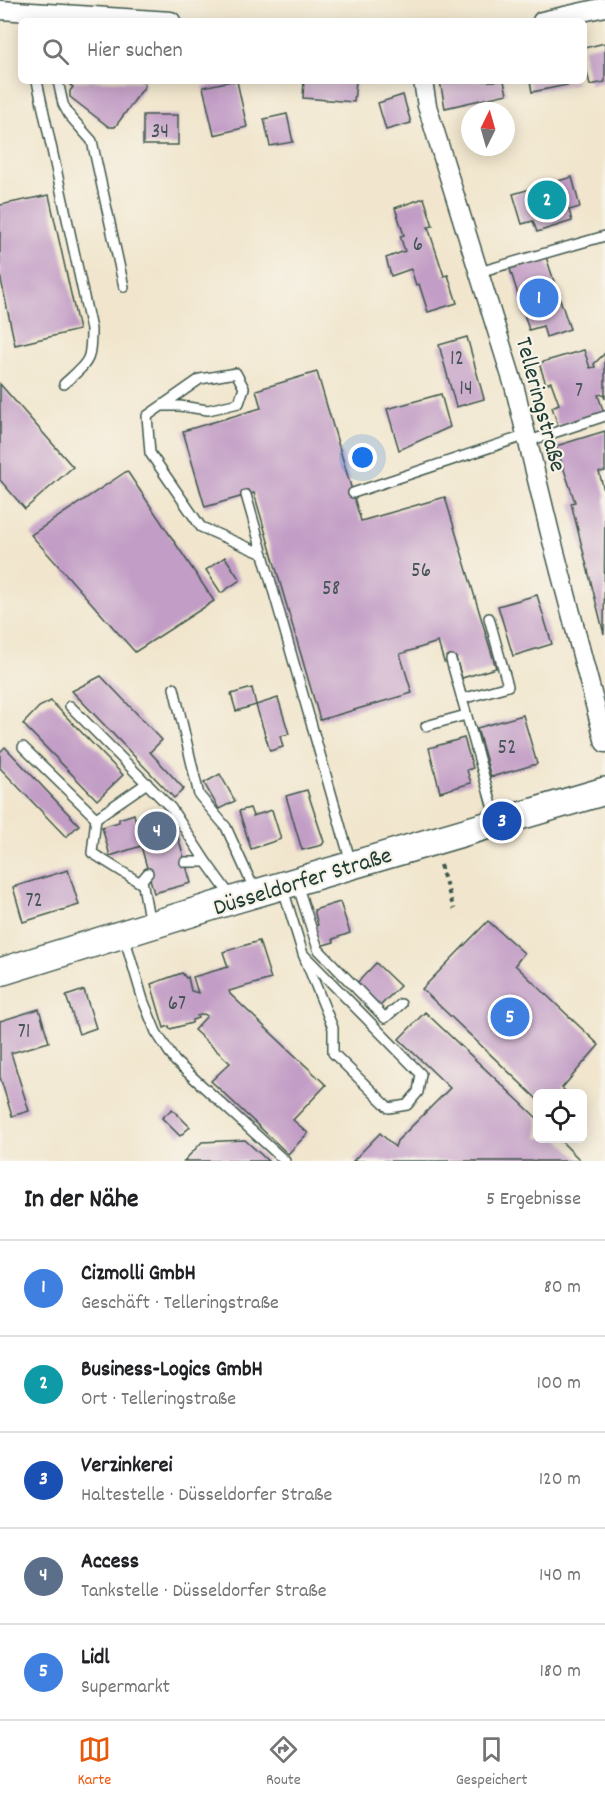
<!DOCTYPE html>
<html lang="de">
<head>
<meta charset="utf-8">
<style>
  :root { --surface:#fff; --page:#f2f2f2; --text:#202124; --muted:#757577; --line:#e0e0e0; --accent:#ea580c }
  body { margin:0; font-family:Dekko,sans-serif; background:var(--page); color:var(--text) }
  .controls { position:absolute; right:18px; bottom:18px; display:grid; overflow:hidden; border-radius:9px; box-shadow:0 3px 15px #0003 }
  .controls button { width:54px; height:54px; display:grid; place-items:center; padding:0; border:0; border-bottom:2px solid var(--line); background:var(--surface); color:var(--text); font:30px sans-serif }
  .compass { position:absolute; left:461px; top:102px; width:54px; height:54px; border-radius:50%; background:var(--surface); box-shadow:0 3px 15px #0003; rotate:5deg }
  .you { position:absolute; left:363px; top:458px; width:21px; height:21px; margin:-15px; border:4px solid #fff; border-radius:50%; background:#1a73e8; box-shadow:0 0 0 9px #1a73e833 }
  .badge { display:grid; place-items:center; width:39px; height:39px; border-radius:50%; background:var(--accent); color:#fff; font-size:20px; font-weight:700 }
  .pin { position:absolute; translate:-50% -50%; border:3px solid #fff; box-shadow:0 2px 6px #0006 }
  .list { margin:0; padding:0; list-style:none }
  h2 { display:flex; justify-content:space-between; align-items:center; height:78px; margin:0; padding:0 24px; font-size:26px }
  h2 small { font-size:20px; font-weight:400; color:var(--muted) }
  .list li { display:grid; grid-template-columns:39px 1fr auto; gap:18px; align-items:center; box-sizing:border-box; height:96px; padding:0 24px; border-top:2px solid var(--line) }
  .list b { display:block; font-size:22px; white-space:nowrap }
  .list p { margin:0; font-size:20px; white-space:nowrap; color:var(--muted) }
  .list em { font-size:20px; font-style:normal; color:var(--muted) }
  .icon { flex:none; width:33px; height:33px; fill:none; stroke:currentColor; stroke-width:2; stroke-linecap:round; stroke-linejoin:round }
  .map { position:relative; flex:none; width:605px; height:1161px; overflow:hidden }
  .search { position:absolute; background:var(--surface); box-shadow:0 3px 15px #0003; left:18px; right:18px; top:18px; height:66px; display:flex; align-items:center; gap:15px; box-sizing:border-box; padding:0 21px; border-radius:9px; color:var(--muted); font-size:22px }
  .sheet { height:558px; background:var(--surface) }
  nav { display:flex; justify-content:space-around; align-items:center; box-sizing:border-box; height:84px; border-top:2px solid var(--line); background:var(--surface); font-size:16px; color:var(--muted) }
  nav a { display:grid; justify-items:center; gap:3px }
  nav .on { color:var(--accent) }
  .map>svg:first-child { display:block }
  .building { fill:#c29dc6 }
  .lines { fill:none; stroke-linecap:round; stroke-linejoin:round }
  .service-casing { stroke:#3e564b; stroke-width:12 }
  .minor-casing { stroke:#3e564b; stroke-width:21 }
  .primary-casing { stroke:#3e564b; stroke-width:30 }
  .path { stroke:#3e564b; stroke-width:4; stroke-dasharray:4.5 4.5; stroke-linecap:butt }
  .service { stroke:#fff; stroke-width:9 }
  .minor { stroke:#fff; stroke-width:18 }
  .primary { stroke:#fff; stroke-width:27 }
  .labels { text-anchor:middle; stroke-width:4.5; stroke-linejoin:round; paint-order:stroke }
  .number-label { font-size:21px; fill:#485558 }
  .street-label { font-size:24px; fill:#1f3d34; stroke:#f7f3e8 }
</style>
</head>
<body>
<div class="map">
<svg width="605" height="1161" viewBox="0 0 605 1161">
  <rect width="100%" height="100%" fill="#f7f3e8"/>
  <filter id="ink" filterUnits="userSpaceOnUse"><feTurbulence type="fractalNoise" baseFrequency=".0167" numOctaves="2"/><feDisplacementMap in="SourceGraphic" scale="12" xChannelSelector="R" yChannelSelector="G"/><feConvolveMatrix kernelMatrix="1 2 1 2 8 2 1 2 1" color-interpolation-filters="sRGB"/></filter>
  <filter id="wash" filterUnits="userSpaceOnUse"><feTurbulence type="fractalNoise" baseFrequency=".008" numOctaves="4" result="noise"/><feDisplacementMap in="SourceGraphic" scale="24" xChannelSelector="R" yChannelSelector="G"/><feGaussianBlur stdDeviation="1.35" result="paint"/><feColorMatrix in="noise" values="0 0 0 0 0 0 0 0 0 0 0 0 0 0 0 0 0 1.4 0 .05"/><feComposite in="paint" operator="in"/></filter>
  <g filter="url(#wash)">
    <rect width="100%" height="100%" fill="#f1e6cd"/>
    <g id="blocks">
      <g class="building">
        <polygon points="605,43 605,82 590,85 584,59 584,48"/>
        <polygon points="70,81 144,81 145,86 115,127 109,127 70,97 70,91 73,87 70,85"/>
        <polygon points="231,81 237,81 247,127 214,135 203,87"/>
        <polygon points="304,81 356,81 354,102 303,98"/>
        <polygon points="440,81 504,81 507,94 445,108"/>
        <polygon points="530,81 576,81 577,83 532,92"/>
        <polygon points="403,95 411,123 386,130 378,103"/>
        <polygon points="287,114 293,142 270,146 264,119"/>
        <rect x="143" y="115" width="35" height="30"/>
        <polygon points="572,177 580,207 569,210 572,221 537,232 533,221 522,224 513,194"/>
        <polygon points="49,195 79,330 15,345 0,275 0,205"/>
        <polygon points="424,198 433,226 428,227 444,276 448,275 457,303 428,312 419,284 416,285 411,269 391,276 386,258 405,251 400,236 404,235 395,208"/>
        <polygon points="546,257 570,329 546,337 543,326 529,330 510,269"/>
        <polygon points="467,337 484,399 456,407 439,345"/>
        <polygon points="584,350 590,368 595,367 594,364 605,353 605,399 603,394 598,395 604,413 558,426 552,407 559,404 551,382 546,384 539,363"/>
        <polygon points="317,372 361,521 445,497 496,668 462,678 456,658 444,662 438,642 400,654 412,693 320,720 254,493 205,507 183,431 261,408 256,390"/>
        <polygon points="0,384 73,467 25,509 0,480"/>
        <polygon points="441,394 450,427 399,450 387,409"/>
        <polygon points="605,431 605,471 599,472 605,494 604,634 571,503 575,502 556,446"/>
        <polygon points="127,471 214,601 135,652 31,535"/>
        <polygon points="225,557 240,580 221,593 206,570"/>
        <polygon points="537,595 552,644 513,656 498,606"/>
        <polygon points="101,676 162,740 150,752 184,789 174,798 72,691"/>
        <polygon points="252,688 256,705 236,711 231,694"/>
        <polygon points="278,698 289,734 280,736 283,747 270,751 256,705"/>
        <polygon points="51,701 123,775 97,800 23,724 39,707"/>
        <polygon points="523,715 537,764 491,777 477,728"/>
        <polygon points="464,738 473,768 467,770 471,783 440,792 429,748"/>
        <polygon points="5,747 79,825 66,837 0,768 0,752"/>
        <polygon points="220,774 235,801 219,809 204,783"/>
        <polygon points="307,790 324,842 322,845 302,850 286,796"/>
        <polygon points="250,808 253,816 272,810 281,839 251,849 239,811"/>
        <polygon points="134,814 136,823 164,815 175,826 191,883 154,893 141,846 110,856 102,827 119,822 119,819"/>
        <polygon points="68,870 79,905 23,922 13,887"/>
        <polygon points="340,902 350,933 333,939 334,942 320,946 314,926 318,925 314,910"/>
        <polygon points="488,921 524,953 515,965 599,1045 562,1088 568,1094 538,1094 538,1100 422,989"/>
        <polygon points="259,941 271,979 229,991 230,994 326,1085 293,1120 308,1133 288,1154 211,1081 230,1063 194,1030 207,1016 204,1014 197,1016 198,1018 192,1020 192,1023 170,1029 169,1026 164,1028 151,984 182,973 186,978 188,977 191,991 198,993 193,977 228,967 223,952"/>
        <polygon points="376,963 400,986 380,1006 356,984"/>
        <polygon points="84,990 96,1028 79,1034 66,996"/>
        <polygon points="39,1009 49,1042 11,1053 29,1111 12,1116 0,1077 0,1021"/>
        <polygon points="425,1012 538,1119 538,1138 558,1138 581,1161 353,1161 380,1133 395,1147 397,1141 450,1088 399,1039"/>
        <polygon points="172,1109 190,1127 180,1136 162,1118"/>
        <polygon points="245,1140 268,1161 184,1161 202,1142"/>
      </g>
    </g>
  </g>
  <g filter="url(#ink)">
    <use href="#blocks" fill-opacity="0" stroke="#3e564b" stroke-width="1.5"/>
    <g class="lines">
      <defs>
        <g id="service">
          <path d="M37,81L91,329C91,363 89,361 64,384"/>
          <polyline points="58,81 63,104 69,115 92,141 124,287"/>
          <polyline points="479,272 605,236"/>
          <polyline points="161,406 180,406 208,410 239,403 244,388 236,373 200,379 147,416 150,453 201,527 263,554"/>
          <polyline points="529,441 605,416"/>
          <polyline points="353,493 527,435"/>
          <polyline points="246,495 351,863"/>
          <polyline points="451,660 496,819"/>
          <polyline points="174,688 199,795 226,827 255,891"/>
          <polyline points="462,699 508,686 489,618"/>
          <polyline points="70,706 171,808 206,862"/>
          <polyline points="426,726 466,715"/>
          <polyline points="23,747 96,818 92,853 142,884"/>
          <polyline points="96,818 147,783"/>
          <polyline points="185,862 206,862 232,898"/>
          <polyline points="148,873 142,880 150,924"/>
          <polyline points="297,884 318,949 385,1018 401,1004"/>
          <polyline points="283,889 303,954 421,1074 418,1092 407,1105 389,1108 333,1053 333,1028 303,954"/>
          <polyline points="124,936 143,1000 156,1032 175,1061 285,1161"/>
        </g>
        <g id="minor">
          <polyline points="0,10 171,21"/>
          <polyline points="542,21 605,7"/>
          <polyline points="423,81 427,106 515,389 550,533 605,743"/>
        </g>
        <polyline id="primary" points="0,972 233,900 605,791"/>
      </defs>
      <use href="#service" class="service-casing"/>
      <use href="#minor" class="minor-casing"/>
      <use href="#primary" class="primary-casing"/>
      <polyline class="path" points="440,865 454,909"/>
      <use href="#service" class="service"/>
      <use href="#minor" class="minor"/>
      <use href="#primary" class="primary"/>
    </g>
  </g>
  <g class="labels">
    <g class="number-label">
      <text x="160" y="137">34</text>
      <text x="418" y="250">6</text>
      <text x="457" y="364">12</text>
      <text x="466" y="394">14</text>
      <text x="579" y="396">7</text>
      <text x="421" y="576">56</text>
      <text x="331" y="594">58</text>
      <text x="507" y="753">52</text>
      <text x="34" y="906">72</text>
      <text x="177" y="1009">67</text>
      <text x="24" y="1037">71</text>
    </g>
    <g class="street-label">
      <text transform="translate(542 404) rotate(75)" y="8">Telleringstraße</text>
      <text transform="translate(302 880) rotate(-17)" y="8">Düsseldorfer Straße</text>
    </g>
  </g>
</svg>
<div class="controls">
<button><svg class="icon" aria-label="locate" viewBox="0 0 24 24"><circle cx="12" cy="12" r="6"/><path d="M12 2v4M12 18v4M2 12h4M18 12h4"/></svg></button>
</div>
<svg class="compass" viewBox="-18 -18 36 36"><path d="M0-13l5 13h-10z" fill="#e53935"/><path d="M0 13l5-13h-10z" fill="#757577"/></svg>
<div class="you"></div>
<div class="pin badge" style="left:539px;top:298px;background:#3f7fe0">1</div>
<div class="pin badge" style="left:547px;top:200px;background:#0f9aa8">2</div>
<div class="pin badge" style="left:502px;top:821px;background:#1a4fb4">3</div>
<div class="pin badge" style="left:157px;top:831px;background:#5c6f8a">4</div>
<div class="pin badge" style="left:510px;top:1017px;background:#3f7fe0">5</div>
<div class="search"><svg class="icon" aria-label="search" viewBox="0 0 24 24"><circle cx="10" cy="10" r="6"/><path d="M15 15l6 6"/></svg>Hier suchen</div>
</div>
<section class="sheet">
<h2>In der Nähe<small>5 Ergebnisse</small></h2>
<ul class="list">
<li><span class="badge" style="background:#3f7fe0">1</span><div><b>Cizmolli GmbH</b><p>Geschäft · Telleringstraße</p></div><em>80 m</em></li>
<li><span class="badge" style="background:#0f9aa8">2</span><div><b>Business-Logics GmbH</b><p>Ort · Telleringstraße</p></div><em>100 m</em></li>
<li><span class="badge" style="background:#1a4fb4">3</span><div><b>Verzinkerei</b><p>Haltestelle · Düsseldorfer Straße</p></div><em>120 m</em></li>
<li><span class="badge" style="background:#5c6f8a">4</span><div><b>Access</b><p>Tankstelle · Düsseldorfer Straße</p></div><em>140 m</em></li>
<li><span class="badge" style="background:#3f7fe0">5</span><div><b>Lidl</b><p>Supermarkt</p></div><em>180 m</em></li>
</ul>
</section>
<nav>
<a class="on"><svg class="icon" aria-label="map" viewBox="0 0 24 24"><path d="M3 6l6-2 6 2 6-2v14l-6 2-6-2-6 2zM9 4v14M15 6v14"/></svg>Karte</a>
<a><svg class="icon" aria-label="directions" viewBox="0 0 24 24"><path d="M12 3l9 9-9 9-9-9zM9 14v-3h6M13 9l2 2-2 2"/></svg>Route</a>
<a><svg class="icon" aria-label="saved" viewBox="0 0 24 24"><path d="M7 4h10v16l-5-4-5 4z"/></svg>Gespeichert</a>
</nav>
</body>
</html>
